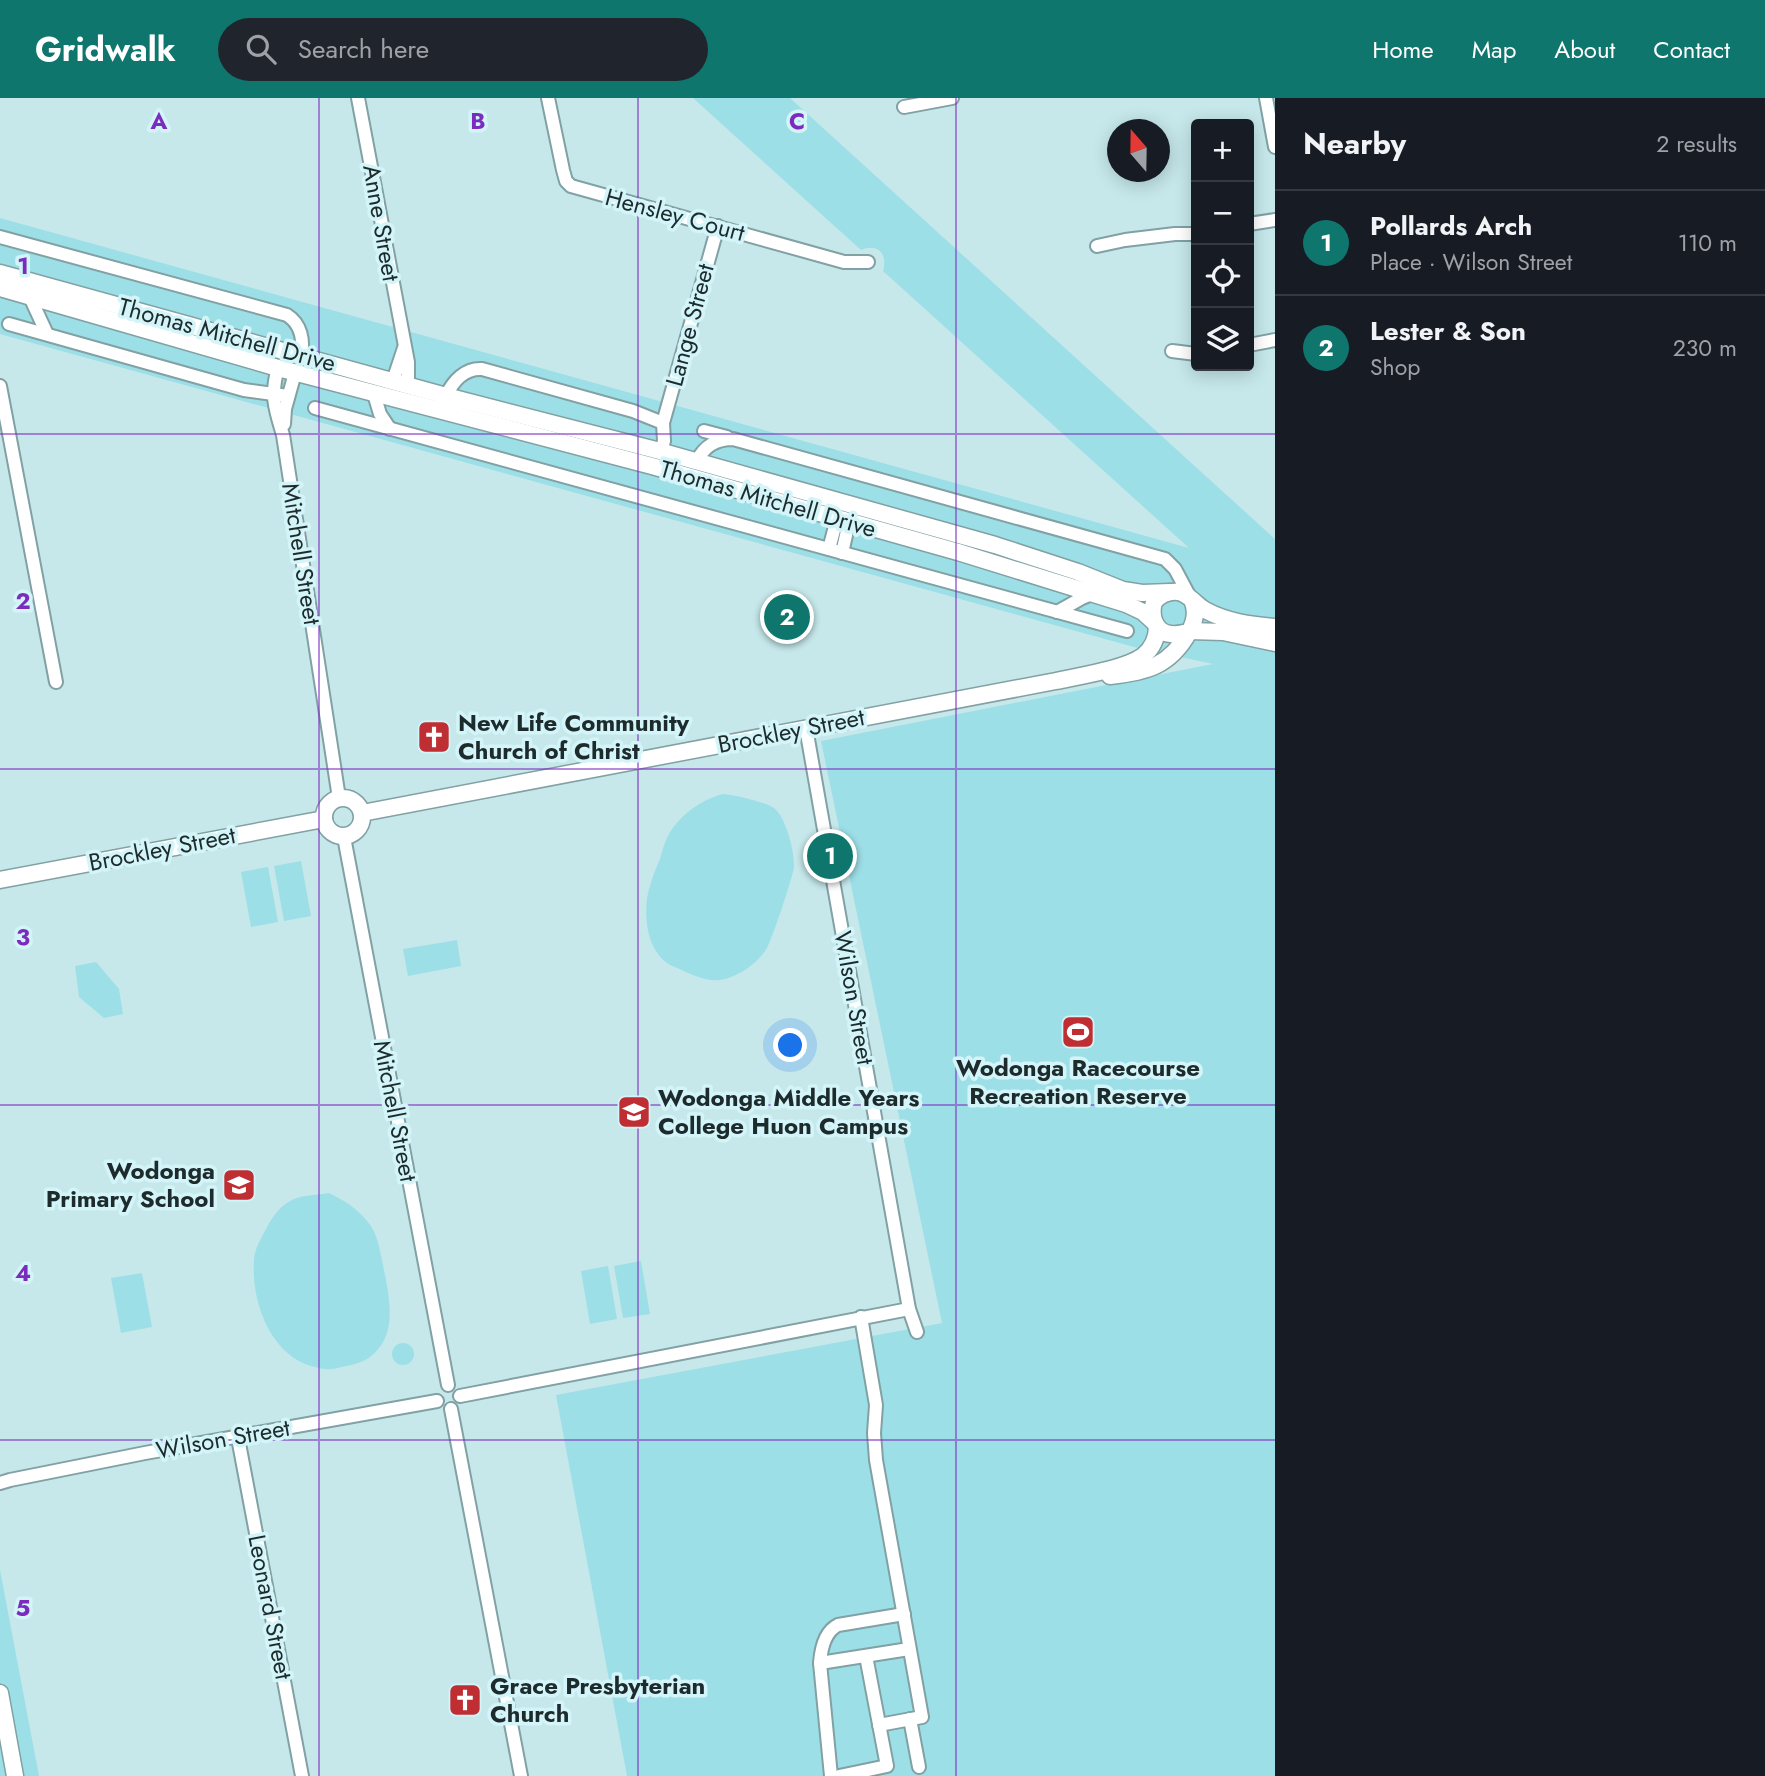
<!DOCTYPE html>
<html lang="en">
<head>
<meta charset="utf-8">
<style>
  :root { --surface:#171b24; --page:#20242c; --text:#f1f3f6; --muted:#9ea1a6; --line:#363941; --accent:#0f766e }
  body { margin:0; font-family:Jost,sans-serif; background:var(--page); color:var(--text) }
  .controls { position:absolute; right:21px; top:21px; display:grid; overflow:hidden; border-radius:7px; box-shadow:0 4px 18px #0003 }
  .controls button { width:63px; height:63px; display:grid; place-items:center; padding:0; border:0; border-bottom:2px solid var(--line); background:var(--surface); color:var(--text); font:35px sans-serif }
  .compass { position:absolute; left:1107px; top:21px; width:63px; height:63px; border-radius:50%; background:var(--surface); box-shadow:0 4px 18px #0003; rotate:340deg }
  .you { position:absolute; left:791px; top:948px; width:24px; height:24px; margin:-18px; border:5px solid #fff; border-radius:50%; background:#1a73e8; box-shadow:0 0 0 10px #1a73e833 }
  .badge { display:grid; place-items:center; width:46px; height:46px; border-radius:50%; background:var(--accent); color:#fff; font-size:23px; font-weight:700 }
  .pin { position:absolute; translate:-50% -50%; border:4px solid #fff; box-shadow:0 2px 7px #0006 }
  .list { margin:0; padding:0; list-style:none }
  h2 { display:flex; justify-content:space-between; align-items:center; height:91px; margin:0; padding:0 28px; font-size:30px }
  h2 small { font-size:23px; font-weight:400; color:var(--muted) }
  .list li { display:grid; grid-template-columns:46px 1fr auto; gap:21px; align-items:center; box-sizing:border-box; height:105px; padding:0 28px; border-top:2px solid var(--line) }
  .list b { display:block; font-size:26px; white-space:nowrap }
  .list p { margin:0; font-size:23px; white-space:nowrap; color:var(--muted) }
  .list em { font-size:23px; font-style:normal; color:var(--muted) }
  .icon { flex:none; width:38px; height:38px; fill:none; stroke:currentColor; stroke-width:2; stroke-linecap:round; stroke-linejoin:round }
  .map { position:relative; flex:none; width:1275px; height:1678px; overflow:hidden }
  header { display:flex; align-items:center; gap:42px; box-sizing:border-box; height:98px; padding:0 35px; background:var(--accent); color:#fff }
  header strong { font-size:33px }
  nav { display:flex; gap:38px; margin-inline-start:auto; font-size:24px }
  .search { width:490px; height:63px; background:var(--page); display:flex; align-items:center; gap:18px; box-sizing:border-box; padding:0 24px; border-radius:38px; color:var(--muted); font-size:26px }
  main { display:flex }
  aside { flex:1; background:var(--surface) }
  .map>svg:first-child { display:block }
  .green { fill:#9ddfe7 }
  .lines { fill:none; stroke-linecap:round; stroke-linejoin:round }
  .street-casing { stroke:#81a1a4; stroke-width:16 }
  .secondary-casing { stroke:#81a1a4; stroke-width:19 }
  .street { stroke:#fff; stroke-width:12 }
  .secondary { stroke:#fff; stroke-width:16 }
  .grid { fill:none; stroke:#7b2cbf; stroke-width:2; stroke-opacity:0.55 }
  .labels { text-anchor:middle; stroke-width:7; stroke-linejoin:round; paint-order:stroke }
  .street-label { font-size:24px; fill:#1e2b2c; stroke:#d3f5f9 }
  .poi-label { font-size:24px; font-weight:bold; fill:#1e2b2c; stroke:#d3f5f9; text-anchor:start }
  .grid-label { font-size:23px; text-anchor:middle; font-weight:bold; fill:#7b2cbf; stroke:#d3f5f9; stroke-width:7; stroke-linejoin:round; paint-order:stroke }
</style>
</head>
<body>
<header>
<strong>Gridwalk</strong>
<div class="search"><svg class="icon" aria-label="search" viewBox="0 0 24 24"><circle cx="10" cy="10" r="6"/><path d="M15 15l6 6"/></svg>Search here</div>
<nav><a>Home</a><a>Map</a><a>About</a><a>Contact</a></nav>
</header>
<main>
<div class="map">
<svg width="1275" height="1678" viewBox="0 0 1275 1678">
  <rect width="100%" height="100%" fill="#c6e8eb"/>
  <g class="green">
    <path d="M693,0H790L1275,441V1678H627L556,1297L942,1225L821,643L1213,566L1134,549L0,236V120L1189,450L883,173C888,156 878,145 861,152Z"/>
    <path d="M723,696C735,697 765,704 774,710C786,719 795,755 794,769C793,778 772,842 767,850C759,864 741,877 725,881C708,886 691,876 675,869C647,859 642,817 649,791C652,780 656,770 660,761C662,753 665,743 669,736C680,717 702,701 723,696Z"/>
    <polygon points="301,763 311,818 284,823 274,768"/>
    <polygon points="268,769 278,824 251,829 241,774"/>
    <polygon points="457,842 461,868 408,878 403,851"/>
    <polygon points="96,864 119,891 123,916 104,920 79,899 75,868"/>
    <path d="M329,1095C343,1102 357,1110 367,1123C377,1134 379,1149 382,1162C387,1189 398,1227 379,1250C369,1263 358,1266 342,1269C337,1270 331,1272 326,1271C322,1271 316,1269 311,1268C270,1256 251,1203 254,1163C254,1151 262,1139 267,1129C273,1118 281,1107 292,1102C302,1097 318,1097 329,1095Z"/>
    <polygon points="641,1163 650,1216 623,1220 614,1168"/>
    <polygon points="608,1168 617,1221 590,1226 581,1173"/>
    <polygon points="142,1175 152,1229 121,1235 111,1180"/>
    <circle cx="403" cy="1256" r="11"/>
    <polygon points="0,1472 39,1678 0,1678"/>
  </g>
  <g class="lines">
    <defs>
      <g id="street">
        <polyline points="358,0 408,264 408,287"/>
        <polyline points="548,0 563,72 566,83 571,88 844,164 868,164"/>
        <polyline points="1266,0 1275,49"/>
        <polyline points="904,9 952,0"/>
        <polyline points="1249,126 1275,122"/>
        <path d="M0,139L287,217C301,226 304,242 301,258"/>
        <polyline points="1097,148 1125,142 1175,136 1196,136"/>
        <polyline points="30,199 47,236"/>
        <polyline points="9,226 244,292 288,298"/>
        <polyline points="1249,247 1275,242"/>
        <polyline points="1172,253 1196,256"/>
        <path d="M278,270C270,297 275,311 283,337L339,700"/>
        <polyline points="393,283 404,250"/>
        <polyline points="0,288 56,584"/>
        <polyline points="374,296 380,316 390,331"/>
        <path d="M446,298C453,283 465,270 482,271L633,313L663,325"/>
        <polyline points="315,310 1127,533"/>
        <polyline points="284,326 285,311 295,275"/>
        <polyline points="704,333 727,339"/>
        <polyline points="661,353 664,343 663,325 718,128"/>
        <path d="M697,363C704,348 717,341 733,341L1165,461L1175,471L1191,501"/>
        <polyline points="829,451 837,421"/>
        <polyline points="842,455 849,424"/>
        <polyline points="1057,514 1082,500 1092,496"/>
        <polyline points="806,630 909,1211 917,1234"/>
        <polyline points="344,739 448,1287"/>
        <polyline points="861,1219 876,1307 874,1335 876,1362 922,1619 879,1627"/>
        <polyline points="460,1298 909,1211"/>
        <polyline points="451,1311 521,1678"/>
        <polyline points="238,1340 302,1678"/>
        <polyline points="0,1385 10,1382 145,1355 437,1303"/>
        <polyline points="820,1565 909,1551"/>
        <polyline points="910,1621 919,1669"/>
        <path d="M831,1678L820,1565C821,1551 824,1534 838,1527L904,1516"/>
        <polyline points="839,1678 887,1668 866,1558"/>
      </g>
      <g id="secondary">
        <polyline points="0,175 446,298 656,352 995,447 1078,474 1123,492 1142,495 1170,494"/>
        <polyline points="0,190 278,270 652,368 958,454 1126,506 1143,514 1155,525"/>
        <path d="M1192,502C1197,513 1195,524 1189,534C1183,535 1177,537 1171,536C1155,535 1150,518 1154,504C1160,497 1168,493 1178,494C1189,496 1196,507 1205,512C1227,524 1251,527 1275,529"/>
        <polyline points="1190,533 1223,534 1275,545"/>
        <path d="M1110,578C1147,574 1170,568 1189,534"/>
        <circle cx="343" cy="719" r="19"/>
        <path d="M362,715L1056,583C1079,578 1125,571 1143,558C1153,550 1157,540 1157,528"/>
        <polyline points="0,782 324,721"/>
        <polyline points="0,1595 15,1678"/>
      </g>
    </defs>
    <use href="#street" class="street-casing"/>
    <use href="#secondary" class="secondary-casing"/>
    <use href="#street" class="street"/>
    <use href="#secondary" class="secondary"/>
  </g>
  <path class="grid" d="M319,0V1678M638,0V1678M956,0V1678M0,336H1275M0,671H1275M0,1007H1275M0,1342H1275"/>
  <defs>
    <symbol id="church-square" viewBox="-11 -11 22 22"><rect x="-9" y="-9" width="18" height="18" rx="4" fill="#be2e32" stroke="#d3f5f9"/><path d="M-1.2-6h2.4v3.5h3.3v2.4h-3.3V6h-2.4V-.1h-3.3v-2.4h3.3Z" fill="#fff"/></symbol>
    <symbol id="stadium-square" viewBox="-11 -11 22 22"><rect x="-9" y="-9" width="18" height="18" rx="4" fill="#be2e32" stroke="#d3f5f9"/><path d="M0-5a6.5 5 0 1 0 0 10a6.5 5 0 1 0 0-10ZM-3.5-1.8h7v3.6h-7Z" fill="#fff"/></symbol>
    <symbol id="school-square" viewBox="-11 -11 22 22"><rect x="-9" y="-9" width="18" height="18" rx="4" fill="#be2e32" stroke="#d3f5f9"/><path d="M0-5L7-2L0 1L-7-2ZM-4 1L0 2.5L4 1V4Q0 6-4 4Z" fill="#fff"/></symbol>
  </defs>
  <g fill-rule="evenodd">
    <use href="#church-square" x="415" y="620" width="38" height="38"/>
    <use href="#stadium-square" x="1059" y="915" width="38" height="38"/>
    <use href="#school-square" x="615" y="995" width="38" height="38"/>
    <use href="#school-square" x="220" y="1068" width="38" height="38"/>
    <use href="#church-square" x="446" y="1583" width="38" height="38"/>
  </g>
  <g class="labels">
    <g class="street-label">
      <text transform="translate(675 117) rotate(15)" y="8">Hensley Court</text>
      <text transform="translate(381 125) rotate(80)" y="8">Anne Street</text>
      <text transform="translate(690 227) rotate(-75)" y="8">Lange Street</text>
      <text transform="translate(227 237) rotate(15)" y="8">Thomas Mitchell Drive</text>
      <text transform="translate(768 401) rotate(16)" y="8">Thomas Mitchell Drive</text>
      <text transform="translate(301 456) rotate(81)" y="8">Mitchell Street</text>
      <text transform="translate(791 633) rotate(-11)" y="8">Brockley Street</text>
      <text transform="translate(162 751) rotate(-11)" y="8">Brockley Street</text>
      <text transform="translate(854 900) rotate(80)" y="8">Wilson Street</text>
      <text transform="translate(395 1013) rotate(79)" y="8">Mitchell Street</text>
      <text transform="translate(223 1341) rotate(-10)" y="8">Wilson Street</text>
      <text transform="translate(270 1509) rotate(79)" y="8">Leonard Street</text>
    </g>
    <g class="poi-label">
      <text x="458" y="633">New Life Community<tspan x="458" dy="28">Church of Christ</tspan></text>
      <text x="1078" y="978" text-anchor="middle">Wodonga Racecourse<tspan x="1078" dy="28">Recreation Reserve</tspan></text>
      <text x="658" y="1008">Wodonga Middle Years<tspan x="658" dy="28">College Huon Campus</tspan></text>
      <text x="215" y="1081" text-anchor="end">Wodonga<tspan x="215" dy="28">Primary School</tspan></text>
      <text x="490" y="1596">Grace Presbyterian<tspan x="490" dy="28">Church</tspan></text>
    </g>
  </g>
  <g class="grid-label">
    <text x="159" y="31">A</text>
    <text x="478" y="31">B</text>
    <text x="797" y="31">C</text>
    <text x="23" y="176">1</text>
    <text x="23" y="511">2</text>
    <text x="23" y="847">3</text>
    <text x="23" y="1183">4</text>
    <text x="23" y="1518">5</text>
  </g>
</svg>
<div class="controls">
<button>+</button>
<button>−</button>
<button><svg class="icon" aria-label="locate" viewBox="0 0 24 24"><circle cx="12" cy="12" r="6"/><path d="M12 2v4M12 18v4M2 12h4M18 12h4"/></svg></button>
<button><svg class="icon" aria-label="layers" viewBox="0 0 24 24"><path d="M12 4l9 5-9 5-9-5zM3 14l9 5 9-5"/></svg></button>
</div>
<svg class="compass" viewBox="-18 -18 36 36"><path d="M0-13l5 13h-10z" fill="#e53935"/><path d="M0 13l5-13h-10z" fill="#9ea1a6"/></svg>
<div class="you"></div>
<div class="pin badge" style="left:830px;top:758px">1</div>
<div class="pin badge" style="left:787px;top:519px">2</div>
</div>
<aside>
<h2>Nearby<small>2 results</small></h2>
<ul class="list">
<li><span class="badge">1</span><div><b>Pollards Arch</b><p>Place · Wilson Street</p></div><em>110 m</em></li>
<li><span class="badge">2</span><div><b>Lester &amp; Son</b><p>Shop</p></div><em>230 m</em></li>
</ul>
</aside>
</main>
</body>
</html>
